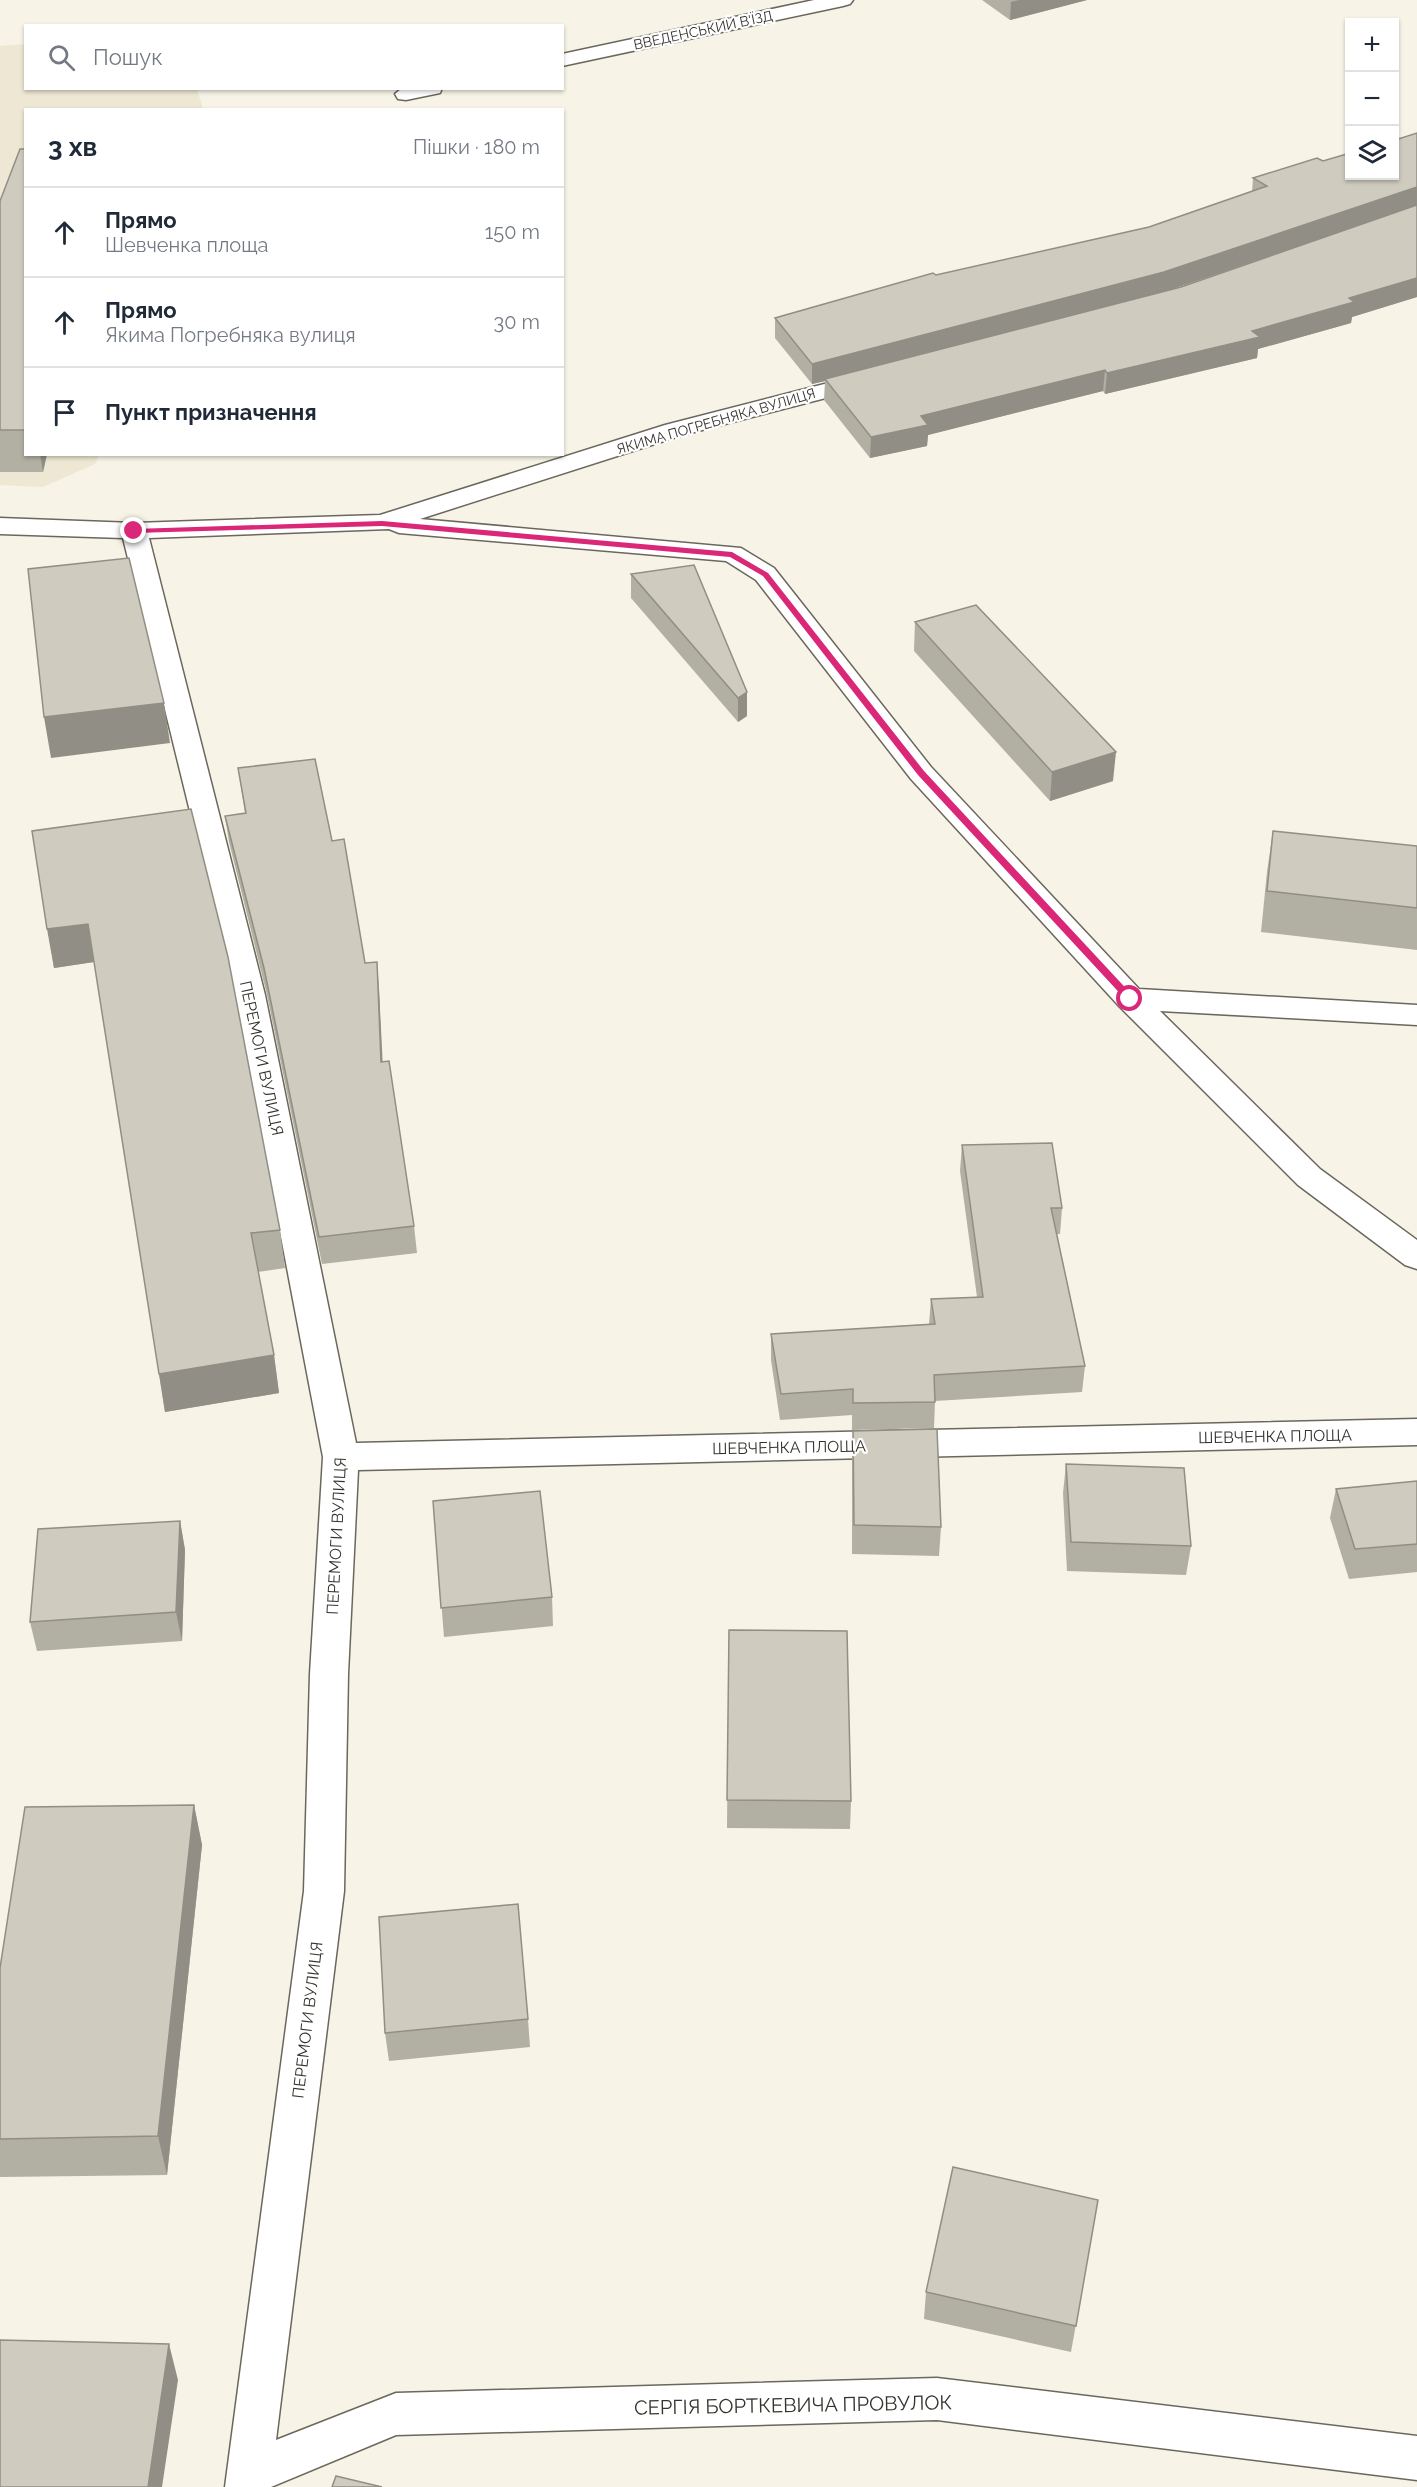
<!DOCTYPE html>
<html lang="uk">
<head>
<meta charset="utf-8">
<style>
  :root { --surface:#fff; --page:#f2f2f3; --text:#1f2937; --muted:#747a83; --line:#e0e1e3 }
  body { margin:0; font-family:Raleway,sans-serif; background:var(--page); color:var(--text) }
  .controls { position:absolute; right:18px; top:18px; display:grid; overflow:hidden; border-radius:0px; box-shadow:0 2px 4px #0004 }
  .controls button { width:54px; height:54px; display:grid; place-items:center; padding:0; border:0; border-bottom:2px solid var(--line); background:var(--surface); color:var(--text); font:30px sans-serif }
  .stop { position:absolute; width:18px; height:18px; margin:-14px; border:4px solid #db2777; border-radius:50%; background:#fff }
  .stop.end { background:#db2777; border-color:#fff; box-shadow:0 2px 6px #0008 }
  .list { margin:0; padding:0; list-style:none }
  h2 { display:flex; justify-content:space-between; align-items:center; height:78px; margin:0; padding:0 24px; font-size:26px }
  h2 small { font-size:20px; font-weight:400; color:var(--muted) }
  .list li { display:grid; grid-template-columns:39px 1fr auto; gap:18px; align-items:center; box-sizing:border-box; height:90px; padding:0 24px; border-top:2px solid var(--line) }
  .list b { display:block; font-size:22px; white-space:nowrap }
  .list p { margin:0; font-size:20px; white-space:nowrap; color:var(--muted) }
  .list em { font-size:20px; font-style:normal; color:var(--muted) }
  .icon { flex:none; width:33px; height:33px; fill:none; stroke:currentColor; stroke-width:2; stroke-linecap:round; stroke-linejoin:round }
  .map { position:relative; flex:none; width:1417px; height:2487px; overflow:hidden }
  .search { position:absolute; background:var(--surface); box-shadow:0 2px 4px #0004; left:24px; top:24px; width:540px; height:66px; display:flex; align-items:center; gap:15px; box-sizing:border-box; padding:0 21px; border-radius:0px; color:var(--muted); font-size:22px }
  .panel { position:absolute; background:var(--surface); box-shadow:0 2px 4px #0004; left:24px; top:108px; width:540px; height:348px; border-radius:0px }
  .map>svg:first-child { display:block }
  .built { fill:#ede7d4 }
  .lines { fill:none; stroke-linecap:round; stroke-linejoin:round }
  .minor-casing { stroke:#6b675c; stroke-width:3 }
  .minor { fill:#fff; fill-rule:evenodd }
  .wall { fill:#b2afa3; fill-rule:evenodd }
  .shaded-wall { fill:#918e85 }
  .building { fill:#cfcbbe; stroke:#918e85; stroke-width:1.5 }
  .route { fill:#db2777 }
  .labels { text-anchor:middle; stroke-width:4.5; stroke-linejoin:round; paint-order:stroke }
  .far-street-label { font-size:14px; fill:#35332e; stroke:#fff }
  .street-label { font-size:16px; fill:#35332e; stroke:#fff }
  .near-street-label { font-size:20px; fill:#35332e; stroke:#fff }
</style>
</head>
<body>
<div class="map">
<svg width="1417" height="2487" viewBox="0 0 1417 2487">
  <rect width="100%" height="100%" fill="#f7f3e6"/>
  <polygon class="built" points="25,44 26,88 197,89 203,109 26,110 26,454 99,455 95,464 43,487 0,485 0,46"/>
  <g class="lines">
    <defs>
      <g id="minor">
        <polygon points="814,0 853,0 850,4 843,6 562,66 562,54"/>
        <polygon points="402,88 442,88 440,93 406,100 398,99 395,94"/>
        <polygon points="867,373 876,375 879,380 876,385 683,435 420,519 741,548 774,568 931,767 1139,989 1417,1005 1417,1025 1160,1011 1320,1169 1417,1240 1417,1269 1405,1265 1298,1185 1119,1006 911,779 756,580 726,561 399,533 389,529 149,538 265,995 356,1443 1417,1419 1417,1445 358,1470 348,1674 344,1891 276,2440 396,2393 937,2378 1417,2436 1417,2480 937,2420 396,2435 271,2487 225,2487 304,1891 310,1674 323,1457 235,995 123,538 0,534 0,518 134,523 380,515 665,425"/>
      </g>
    </defs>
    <use href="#minor" class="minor-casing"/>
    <use href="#minor" class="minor"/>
  </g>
  <g class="wall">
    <polygon points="982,0 1087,0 1010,20"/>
    <path d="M1417,133V297L1352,317L1351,323L1258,349L1257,358L1105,394L1103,391L928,435L927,446L870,458L824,400L825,381L812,384L775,338V318L936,275L1149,227L1252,192L1253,178L1323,161ZM1349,229L1181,287L1174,288Z"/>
    <polygon points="26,149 26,454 47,454 43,472 0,472 0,201"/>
    <polygon points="631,574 747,692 747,716 738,722 631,598"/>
    <polygon points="915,622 1113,781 1050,801 914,651"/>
    <polygon points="238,768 332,841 365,963 379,989 382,1062 414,1226 417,1253 322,1264 267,995 229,842 225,816 245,813"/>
    <polygon points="32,831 280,1230 285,1268 258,1272 274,1355 279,1393 165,1412 94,962 54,968"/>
    <polygon points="1273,831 1417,846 1417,950 1261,932 1267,872"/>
    <polygon points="962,1145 1062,1208 1060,1234 1057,1234 1085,1366 1082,1392 935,1401 934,1428 852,1430 852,1415 780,1420 771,1360 771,1334 929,1324 931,1299 977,1297 960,1171"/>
    <polygon points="853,1431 941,1527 939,1556 852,1554 852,1461"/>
    <polygon points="1066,1464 1191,1546 1186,1575 1067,1571 1063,1493"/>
    <polygon points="1417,1481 1417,1572 1349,1579 1330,1518 1336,1489"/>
    <polygon points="433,1501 552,1597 553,1626 444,1637"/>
    <polygon points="180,1521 185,1550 182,1641 37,1651 30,1622"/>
    <polygon points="729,1630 851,1801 850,1829 727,1828"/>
    <polygon points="194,1805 202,1845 167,2175 0,2177 0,1968"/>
    <polygon points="528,2019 530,2047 389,2061 385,2033"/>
    <polygon points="1098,2200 1071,2352 924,2319 926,2292"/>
  </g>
  <g class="shaded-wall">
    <polygon points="1019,0 1087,0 1010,20 1011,2"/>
    <polygon points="1417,187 1417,206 1161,293 825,379 825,381 812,384 812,364"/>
    <polygon points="1417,278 1417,297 1352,317 1351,323 1258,349 1257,358 1105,394 1107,373 1252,331 1349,298"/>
    <polygon points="1105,370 1103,391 928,435 927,446 870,458 871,437 921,416"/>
    <polygon points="40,454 47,454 43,472"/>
    <polygon points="747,692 747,716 738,722 738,698"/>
    <polygon points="164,703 170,743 51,758 44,717"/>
    <polygon points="1116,752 1113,781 1050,801 1052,772"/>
    <polygon points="88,924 94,962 54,968 47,929"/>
    <polygon points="377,962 379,989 384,1089 381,1062"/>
    <polygon points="274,1355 279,1393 165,1412 159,1374"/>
    <polygon points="180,1521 185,1550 182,1641 176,1612"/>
    <polygon points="194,1805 202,1845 167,2175 158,2136"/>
    <polygon points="169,2344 178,2380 162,2487 148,2487"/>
  </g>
  <g class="building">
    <polygon points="1417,133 1417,187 1164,272 812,364 775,318 933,273 936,275 1149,227 1267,186 1253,178 1317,158 1323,161 1350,153 1350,176 1395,176 1395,140"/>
    <polygon points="20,149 26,149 26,430 0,430 0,201"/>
    <polygon points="1417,205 1417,278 1349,298 1354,302 1252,331 1260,337 1107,373 1105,370 921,416 928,425 871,437 825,379 1181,287"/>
    <polygon points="129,558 164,703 44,717 28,569"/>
    <polygon points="694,565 747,692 738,698 631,574"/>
    <polygon points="976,605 1116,752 1052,772 915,622"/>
    <polygon points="315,759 332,841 344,839 365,963 377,962 381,1062 389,1061 414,1226 319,1237 264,968 225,816 246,813 238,768"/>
    <polygon points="191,809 228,957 280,1230 251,1233 274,1355 159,1374 88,924 47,929 32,831"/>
    <polygon points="1273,831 1417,846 1417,908 1267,891"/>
    <polygon points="1052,1143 1062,1208 1051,1208 1085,1366 934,1375 935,1402 853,1403 853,1389 781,1394 771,1334 935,1324 931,1299 983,1297 962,1145"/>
    <polygon points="937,1429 941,1527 854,1525 853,1431"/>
    <polygon points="1066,1464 1184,1468 1191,1546 1071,1542"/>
    <polygon points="1417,1481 1417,1544 1355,1549 1336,1489"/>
    <polygon points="540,1491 552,1597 441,1608 433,1501"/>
    <polygon points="180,1521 176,1612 30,1622 38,1529"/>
    <polygon points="729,1630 847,1631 851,1801 727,1800"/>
    <polygon points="194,1805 158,2136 0,2139 0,1968 25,1807"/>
    <polygon points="518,1904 528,2019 385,2033 379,1917"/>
    <polygon points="953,2167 1098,2200 1076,2326 926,2292"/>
    <polygon points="0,2340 169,2344 148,2487 0,2487"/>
    <polygon points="336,2476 382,2487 332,2487"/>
  </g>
  <polygon class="route" points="382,521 732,552 768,573 924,771 1134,997 1134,1001 1127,1001 918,775 763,576 730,557 382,526 134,533 130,531 134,529"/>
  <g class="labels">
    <g class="far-street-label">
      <text transform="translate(703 30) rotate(-12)" y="5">ВВЕДЕНСЬКИЙ В'ЇЗД</text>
      <text transform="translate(716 421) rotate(-16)" y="5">ЯКИМА ПОГРЕБНЯКА ВУЛИЦЯ</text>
    </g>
    <g class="street-label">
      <text transform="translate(262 1058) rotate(78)" y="6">ПЕРЕМОГИ ВУЛИЦЯ</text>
      <text transform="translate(1275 1436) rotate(-1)" y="6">ШЕВЧЕНКА ПЛОЩА</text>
      <text transform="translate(789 1447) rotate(-1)" y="6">ШЕВЧЕНКА ПЛОЩА</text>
      <text transform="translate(336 1536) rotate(-87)" y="6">ПЕРЕМОГИ ВУЛИЦЯ</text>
      <text transform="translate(307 2020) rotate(-83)" y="6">ПЕРЕМОГИ ВУЛИЦЯ</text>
    </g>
    <g class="near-street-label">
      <text transform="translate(793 2405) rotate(-1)" y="7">СЕРГІЯ БОРТКЕВИЧА ПРОВУЛОК</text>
    </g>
  </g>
</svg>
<div class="controls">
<button>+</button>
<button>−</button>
<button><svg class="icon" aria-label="layers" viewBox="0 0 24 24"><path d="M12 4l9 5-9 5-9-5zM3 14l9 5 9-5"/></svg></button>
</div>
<div class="stop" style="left:1130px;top:999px"></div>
<div class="stop end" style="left:134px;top:531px"></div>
<div class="search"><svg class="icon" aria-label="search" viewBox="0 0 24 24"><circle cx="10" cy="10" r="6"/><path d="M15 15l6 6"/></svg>Пошук</div>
<section class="panel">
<h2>3 хв<small>Пішки · 180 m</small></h2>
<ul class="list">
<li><svg class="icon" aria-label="ahead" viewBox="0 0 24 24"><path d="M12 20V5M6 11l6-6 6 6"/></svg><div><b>Прямо</b><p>Шевченка площа</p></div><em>150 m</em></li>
<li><svg class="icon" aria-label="ahead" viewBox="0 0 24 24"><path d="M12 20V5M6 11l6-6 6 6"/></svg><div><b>Прямо</b><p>Якима Погребняка вулиця</p></div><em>30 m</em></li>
<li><svg class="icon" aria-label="arrive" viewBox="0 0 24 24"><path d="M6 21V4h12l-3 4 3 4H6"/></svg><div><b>Пункт призначення</b></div></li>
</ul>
</section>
</div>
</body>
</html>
